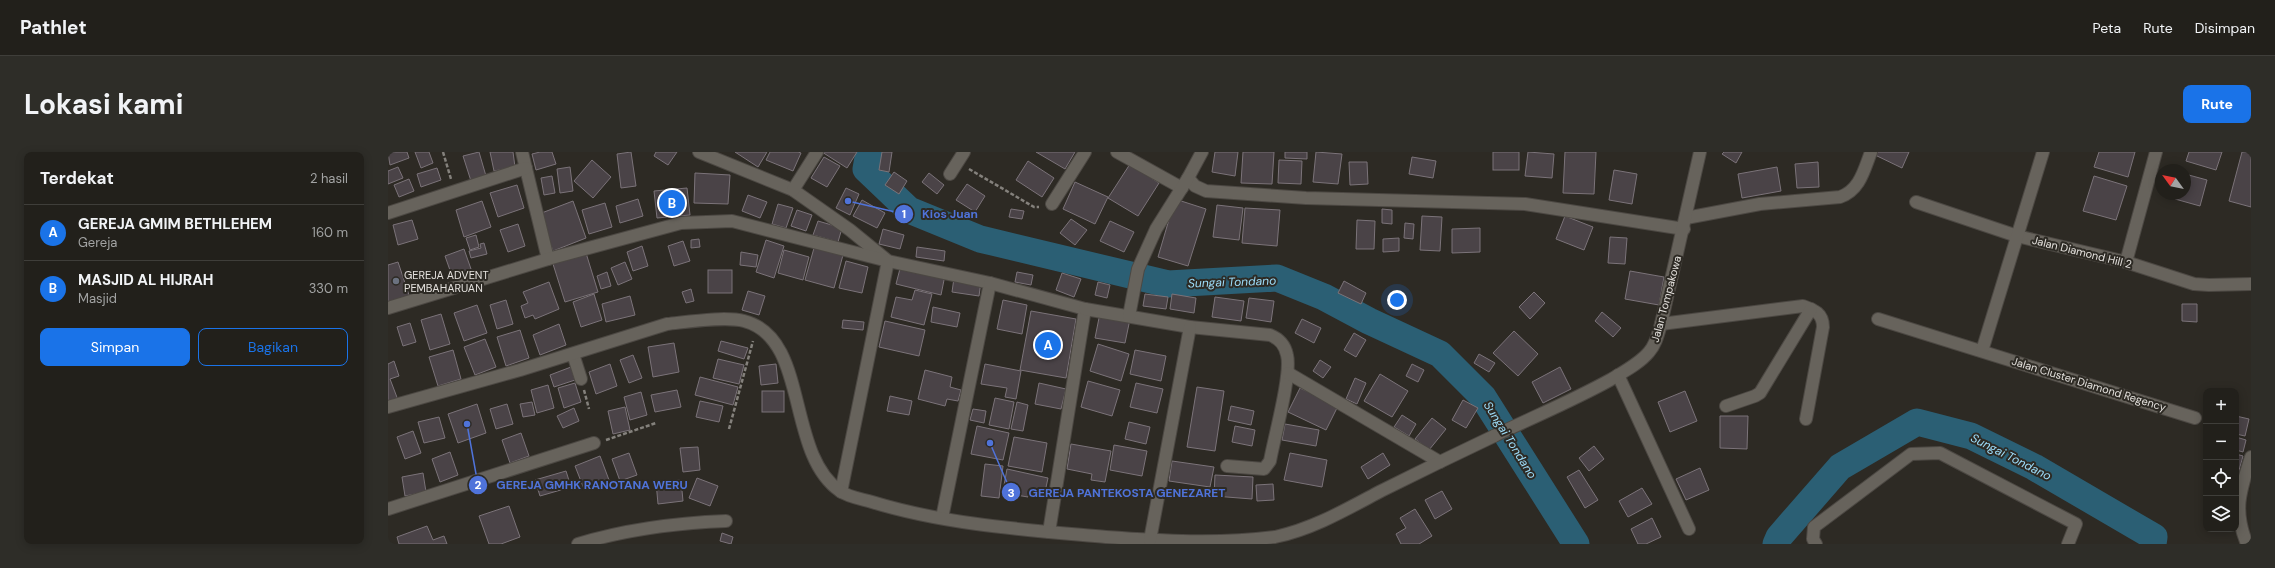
<!DOCTYPE html>
<html lang="id">
<head>
<meta charset="utf-8">
<style>
  :root { --surface:#22201b; --page:#2e2d28; --text:#f1f3f6; --muted:#a2a3a3; --line:#3f3e3a; --accent:#1a73e8 }
  body { margin:0; font-family:"DM Sans",sans-serif; background:var(--page); color:var(--text) }
  .controls { position:absolute; right:12px; bottom:12px; display:grid; overflow:hidden; border-radius:8px; box-shadow:0 2px 10px #0003 }
  .controls button { width:36px; height:36px; display:grid; place-items:center; padding:0; border:0; border-bottom:1px solid var(--line); background:var(--surface); color:var(--text); font:20px sans-serif }
  .compass { position:absolute; left:1767px; top:12px; width:36px; height:36px; border-radius:50%; background:var(--surface); box-shadow:0 2px 10px #0003; rotate:303deg }
  .you { position:absolute; left:1009px; top:148px; width:14px; height:14px; margin:-10px; border:3px solid #fff; border-radius:50%; background:#1a73e8; box-shadow:0 0 0 6px #1a73e833 }
  .badge { display:grid; place-items:center; width:26px; height:26px; border-radius:50%; background:var(--accent); color:#fff; font-size:13px; font-weight:700 }
  .pin { position:absolute; translate:-50% -50%; border:2px solid #fff; box-shadow:0 1px 4px #0006 }
  .list { margin:0; padding:0; list-style:none }
  h2 { display:flex; justify-content:space-between; align-items:center; height:52px; margin:0; padding:0 16px; font-size:17px }
  h2 small { font-size:13px; font-weight:400; color:var(--muted) }
  .list li { display:grid; grid-template-columns:26px 1fr auto; gap:12px; align-items:center; box-sizing:border-box; height:56px; padding:0 16px; border-top:1px solid var(--line) }
  .list b { display:block; font-size:15px; white-space:nowrap }
  .list p { margin:0; font-size:13px; white-space:nowrap; color:var(--muted) }
  .list em { font-size:13px; font-style:normal; color:var(--muted) }
  .actions { display:flex; gap:8px; padding:12px 16px }
  .actions a { flex:1; padding:9px 0; border:1px solid var(--accent); border-radius:8px; text-align:center; font-size:14px; color:var(--accent) }
  .actions .main { background:var(--accent); color:#fff }
  .icon { flex:none; width:22px; height:22px; fill:none; stroke:currentColor; stroke-width:2; stroke-linecap:round; stroke-linejoin:round }
  .map { position:relative; flex:none; width:1863px; height:392px; overflow:hidden; border-radius:8px }
  header { display:flex; align-items:center; gap:24px; box-sizing:border-box; height:56px; padding:0 20px; background:var(--surface); border-bottom:1px solid var(--line) }
  header strong { font-size:19px }
  nav { display:flex; gap:22px; margin-inline-start:auto; font-size:14px }
  .intro { display:flex; align-items:center; justify-content:space-between; box-sizing:border-box; height:96px; padding:0 24px }
  h1 { margin:0; font-size:28px }
  .button { padding:10px 18px; border-radius:8px; background:var(--accent); color:#fff; font-size:14px; font-weight:700 }
  main { display:flex; gap:24px; padding:0 24px }
  aside { flex:1; background:var(--surface); border-radius:8px; box-shadow:0 2px 10px #0003 }
  .map>svg:first-child { display:block }
  .lines { fill:none; stroke-linecap:round; stroke-linejoin:round }
  .river { stroke:#2b5f74; stroke-width:27 }
  .building { fill:#4a4347; stroke:#7b7379 }
  .street-casing { stroke:#4c4843; stroke-width:14 }
  .secondary-casing { stroke:#4c4843; stroke-width:14 }
  .path { stroke:#84817c; stroke-width:2.5; stroke-dasharray:4 2; stroke-linecap:butt }
  .street { stroke:#67635c; stroke-width:12 }
  .secondary { stroke:#67635c; stroke-width:12 }
  .worship-dot { fill:#6b7280; stroke:#2d2a24; stroke-width:1.5 }
  .labels { text-anchor:middle; stroke-width:4; stroke-linejoin:round; paint-order:stroke }
  .street-label { font-size:11px; fill:#e5e2de; stroke:#2d2a24 }
  .poi-label { font-size:11px; fill:#e5e2de; stroke:#2d2a24; text-anchor:start }
  .water-label { font-size:12px; font-style:italic; fill:#9dddfa; stroke:#2d2a24 }
  .leader { fill:none; stroke:#4f73da; stroke-width:1.5 }
  .callout-dot { fill:#4f73da; stroke:#2d2a24; stroke-width:1.5 }
  .mark-label { font-size:12px; text-anchor:middle; font-weight:bold; fill:#fff }
  .callout-label { font-size:12px; text-anchor:middle; font-weight:bold; fill:#4f73da; stroke:#2d2a24; stroke-width:4; stroke-linejoin:round; paint-order:stroke }
</style>
</head>
<body>
<header>
<strong>Pathlet</strong>
<nav><a>Peta</a><a>Rute</a><a>Disimpan</a></nav>
</header>
<div class="intro"><h1>Lokasi kami</h1><a class="button">Rute</a></div>
<main>
<aside>
<h2>Terdekat<small>2 hasil</small></h2>
<ul class="list">
<li><span class="badge">A</span><div><b>GEREJA GMIM BETHLEHEM</b><p>Gereja</p></div><em>160 m</em></li>
<li><span class="badge">B</span><div><b>MASJID AL HIJRAH</b><p>Masjid</p></div><em>330 m</em></li>
</ul>
<div class="actions"><a class="main">Simpan</a><a>Bagikan</a></div>
</aside>
<div class="map">
<svg width="1863" height="392" viewBox="0 0 1863 392">
  <rect width="100%" height="100%" fill="#2d2a24"/>
  <g class="lines">
    <g class="river">
      <polyline points="481,0 478,17 521,58 592,87 780,132 889,126 936,145 981,169 1052,202 1095,245 1188,392"/>
      <polyline points="1388,392 1391,385 1452,315 1529,270 1583,284 1646,315 1766,385 1765,392"/>
    </g>
  </g>
  <g class="building">
    <polygon points="4,0 19,0 21,6 2,13 0,1"/>
    <polygon points="27,0 41,0 45,11 33,16"/>
    <polygon points="91,0 98,24 83,29 75,4"/>
    <polygon points="102,0 125,0 127,15 106,19"/>
    <polygon points="152,0 164,0 168,12 148,18 144,2"/>
    <polygon points="243,0 248,34 233,36 229,2"/>
    <polygon points="268,0 289,0 280,13 266,4"/>
    <polygon points="347,0 379,0 370,15"/>
    <polygon points="382,0 410,0 413,1 405,19 378,8"/>
    <polygon points="434,0 469,0 459,16"/>
    <polygon points="494,0 504,0 501,20 491,18"/>
    <polygon points="648,0 687,0 677,17"/>
    <polygon points="827,0 850,0 847,24 824,20"/>
    <polygon points="855,0 886,0 884,32 853,31"/>
    <polygon points="897,0 919,0 919,7 897,6"/>
    <polygon points="928,0 954,2 950,32 925,30"/>
    <rect x="1105" y="0" width="26" height="18"/>
    <polygon points="1140,0 1166,2 1164,26 1137,24"/>
    <polygon points="1177,0 1208,0 1206,42 1175,41"/>
    <polygon points="1336,0 1354,0 1348,11 1334,2"/>
    <polygon points="1487,0 1521,0 1514,16 1485,2"/>
    <polygon points="1711,0 1747,0 1740,25 1706,15"/>
    <polygon points="1801,0 1834,0 1828,18 1798,9"/>
    <polygon points="1854,0 1863,0 1863,55 1841,49"/>
    <polygon points="436,5 452,14 439,35 423,26"/>
    <polygon points="1024,5 1048,9 1045,26 1021,22"/>
    <polygon points="204,8 223,25 205,46 186,29"/>
    <polygon points="891,8 914,9 913,32 890,31"/>
    <polygon points="640,9 666,26 654,45 628,28"/>
    <polygon points="961,10 979,10 980,32 962,33"/>
    <polygon points="1430,10 1431,35 1409,36 1407,12"/>
    <polygon points="742,12 771,31 750,64 720,46"/>
    <polygon points="10,15 15,26 0,32 0,19"/>
    <polygon points="182,15 185,39 172,41 169,17"/>
    <polygon points="1389,15 1393,39 1354,46 1350,22"/>
    <polygon points="49,16 53,28 33,35 29,22"/>
    <polygon points="1226,18 1249,22 1244,52 1221,48"/>
    <polygon points="506,20 519,29 511,42 497,33"/>
    <polygon points="307,21 342,23 340,52 306,51"/>
    <polygon points="541,21 556,33 549,42 534,30"/>
    <polygon points="1797,22 1819,28 1812,54 1787,47 1788,42 1797,42"/>
    <polygon points="164,24 167,41 156,43 153,26"/>
    <polygon points="1706,24 1739,34 1728,68 1695,59"/>
    <polygon points="21,27 26,39 11,45 6,33"/>
    <polygon points="687,30 720,45 707,72 675,57"/>
    <polygon points="579,32 597,44 587,60 568,48"/>
    <polygon points="129,33 136,56 110,65 102,41"/>
    <polygon points="299,36 302,63 269,66 266,39"/>
    <polygon points="458,36 471,42 462,63 448,56"/>
    <polygon points="360,43 379,50 372,66 354,59"/>
    <polygon points="250,47 255,64 232,71 228,54"/>
    <polygon points="787,47 818,57 800,114 770,105"/>
    <polygon points="474,48 497,61 489,76 465,64"/>
    <polygon points="94,49 103,75 76,85 68,58"/>
    <polygon points="185,49 198,86 165,99 151,62"/>
    <polygon points="217,51 224,75 201,82 194,58"/>
    <polygon points="390,52 405,56 398,76 384,72"/>
    <polygon points="829,53 855,56 851,88 825,85"/>
    <polygon points="857,56 892,58 889,94 854,91"/>
    <polygon points="623,57 636,59 634,67 621,65"/>
    <polygon points="994,57 1004,58 1004,72 994,71"/>
    <polygon points="409,58 424,63 418,79 403,74"/>
    <polygon points="1034,64 1054,65 1052,99 1032,98"/>
    <polygon points="1177,64 1205,75 1196,98 1168,87"/>
    <polygon points="683,67 699,78 687,93 672,81"/>
    <polygon points="24,68 30,87 10,93 5,73"/>
    <polygon points="969,68 987,69 986,97 968,97"/>
    <polygon points="430,69 454,76 450,90 425,83"/>
    <polygon points="722,69 746,80 736,100 712,89"/>
    <polygon points="1017,71 1026,72 1025,87 1016,86"/>
    <polygon points="130,72 137,94 120,100 112,78"/>
    <polygon points="1092,76 1092,100 1064,101 1064,77"/>
    <polygon points="495,77 516,83 512,97 491,92"/>
    <polygon points="88,83 91,95 82,98 78,86"/>
    <polygon points="1222,85 1239,86 1237,112 1220,111"/>
    <polygon points="1011,86 1011,99 995,100 995,87"/>
    <polygon points="311,87 312,95 303,96 303,88"/>
    <polygon points="378,88 396,94 386,126 368,120"/>
    <polygon points="295,89 302,109 286,114 280,94"/>
    <polygon points="96,91 99,102 83,106 81,99 93,96 92,92"/>
    <polygon points="254,94 260,114 245,119 239,100"/>
    <polygon points="529,95 557,99 556,109 528,105"/>
    <polygon points="426,96 455,103 446,136 417,128"/>
    <polygon points="76,97 83,117 64,124 57,104"/>
    <polygon points="396,98 421,105 415,128 390,121"/>
    <polygon points="353,100 370,103 368,115 352,113"/>
    <polygon points="198,101 210,140 177,150 165,112"/>
    <polygon points="458,109 480,115 474,141 451,136"/>
    <polygon points="10,110 22,146 0,152 0,113"/>
    <polygon points="237,110 244,127 230,133 223,116"/>
    <polygon points="513,113 557,123 553,143 508,132"/>
    <rect x="320" y="118" width="24" height="23"/>
    <polygon points="1242,119 1276,125 1271,153 1237,147"/>
    <polygon points="219,120 223,134 213,137 209,124"/>
    <polygon points="629,120 645,123 643,133 627,130"/>
    <polygon points="674,121 693,127 686,145 668,138"/>
    <polygon points="566,126 593,129 591,144 564,140"/>
    <polygon points="956,129 978,141 973,152 950,141"/>
    <polygon points="161,130 171,157 147,167 145,163 137,166 133,154 140,151 135,140"/>
    <polygon points="710,130 722,133 719,146 707,143"/>
    <polygon points="303,137 306,149 298,151 294,140"/>
    <polygon points="527,138 544,142 536,173 503,165 508,145 524,148"/>
    <polygon points="360,139 377,144 371,163 354,158"/>
    <polygon points="1146,140 1157,151 1142,167 1131,155"/>
    <polygon points="206,142 214,168 193,175 185,150"/>
    <polygon points="757,142 780,145 778,157 755,154"/>
    <polygon points="784,142 808,146 806,161 782,157"/>
    <polygon points="242,144 247,163 218,170 214,152"/>
    <polygon points="827,145 856,149 853,169 824,165"/>
    <polygon points="861,146 886,149 883,170 858,166"/>
    <polygon points="118,148 125,172 109,177 102,153"/>
    <polygon points="615,148 639,153 634,182 609,177"/>
    <polygon points="1794,152 1809,152 1809,170 1794,169"/>
    <polygon points="89,153 99,181 76,189 66,161"/>
    <polygon points="545,155 572,161 569,175 543,170"/>
    <polygon points="643,159 688,167 678,226 632,218"/>
    <polygon points="1214,160 1233,176 1225,185 1207,169"/>
    <polygon points="712,161 742,167 737,191 707,186"/>
    <polygon points="53,162 62,192 42,198 33,168"/>
    <polygon points="914,167 933,176 926,191 907,181"/>
    <polygon points="455,168 476,170 475,178 454,176"/>
    <polygon points="497,169 537,178 531,204 491,195"/>
    <polygon points="22,171 28,190 15,194 9,175"/>
    <polygon points="171,172 178,193 152,203 145,183"/>
    <polygon points="132,178 141,206 118,214 109,185"/>
    <polygon points="1126,179 1150,202 1130,224 1105,201"/>
    <polygon points="966,181 978,188 968,205 956,198"/>
    <polygon points="97,187 108,215 87,223 76,195"/>
    <polygon points="333,189 360,196 356,207 330,199"/>
    <polygon points="286,191 291,220 265,225 260,195"/>
    <polygon points="710,192 741,202 733,229 702,219"/>
    <polygon points="65,198 73,227 50,234 41,205"/>
    <polygon points="747,198 778,204 773,229 742,222"/>
    <polygon points="1091,202 1107,211 1101,220 1086,211"/>
    <polygon points="245,203 254,226 241,231 232,208"/>
    <polygon points="330,207 356,213 351,232 325,226"/>
    <polygon points="932,208 943,215 935,226 925,219"/>
    <polygon points="6,209 11,224 2,227 10,248 0,252 0,212"/>
    <polygon points="222,212 229,234 208,242 201,220"/>
    <polygon points="388,212 390,231 373,233 371,214"/>
    <polygon points="597,212 633,219 628,247 617,245 619,236 593,232"/>
    <polygon points="1024,212 1036,218 1030,230 1018,224"/>
    <polygon points="183,215 187,228 166,235 162,223"/>
    <polygon points="1172,215 1183,237 1155,251 1144,230"/>
    <polygon points="537,218 564,225 562,235 573,238 570,249 559,247 557,254 530,247"/>
    <polygon points="992,222 1020,239 1004,265 976,249"/>
    <polygon points="312,225 350,235 345,253 307,243"/>
    <polygon points="967,226 978,231 969,252 958,247"/>
    <polygon points="700,229 732,238 724,264 693,255"/>
    <polygon points="187,231 193,250 176,256 170,236"/>
    <polygon points="651,231 678,237 673,257 647,252"/>
    <polygon points="748,231 775,237 769,261 742,255"/>
    <polygon points="160,233 166,256 149,261 143,238"/>
    <polygon points="809,235 836,239 827,299 799,295"/>
    <polygon points="912,236 950,254 938,278 900,260"/>
    <polygon points="289,238 293,255 267,260 263,243"/>
    <rect x="374" y="239" width="22" height="21"/>
    <polygon points="1297,239 1309,269 1282,280 1270,250"/>
    <polygon points="253,240 259,263 242,268 236,245"/>
    <polygon points="502,244 524,249 521,263 499,259"/>
    <polygon points="607,246 626,250 621,277 601,273"/>
    <polygon points="1075,248 1090,256 1078,276 1064,268"/>
    <polygon points="312,249 335,254 331,270 308,265"/>
    <polygon points="144,250 147,263 135,265 132,252"/>
    <polygon points="629,250 640,253 635,279 623,277"/>
    <polygon points="89,252 98,281 70,291 60,262"/>
    <polygon points="119,252 125,272 108,277 102,257"/>
    <polygon points="843,254 866,259 863,273 840,268"/>
    <polygon points="237,255 242,278 225,282 220,259"/>
    <polygon points="186,256 191,269 175,276 169,264"/>
    <polygon points="585,257 598,259 596,271 582,268"/>
    <polygon points="1014,263 1028,272 1021,284 1006,275"/>
    <polygon points="1332,264 1360,264 1359,297 1332,296"/>
    <polygon points="1848,264 1861,267 1857,284 1848,282"/>
    <polygon points="51,265 57,286 36,291 30,270"/>
    <polygon points="1044,266 1058,277 1041,298 1027,287"/>
    <polygon points="741,270 762,275 758,292 737,287"/>
    <polygon points="897,272 931,278 928,294 894,288"/>
    <polygon points="589,274 621,281 615,308 583,302"/>
    <polygon points="847,274 867,278 864,294 844,290"/>
    <polygon points="25,279 33,301 17,307 9,285"/>
    <polygon points="133,281 141,304 122,311 114,288"/>
    <polygon points="626,285 659,291 654,320 620,314"/>
    <polygon points="1848,285 1858,288 1855,300 1848,298"/>
    <polygon points="683,292 723,299 717,330 703,328 704,322 679,317"/>
    <polygon points="726,293 759,299 754,324 722,318"/>
    <polygon points="1206,294 1216,307 1201,319 1191,306"/>
    <polygon points="310,295 312,318 295,320 292,296"/>
    <polygon points="62,300 70,323 52,330 44,307"/>
    <polygon points="241,301 249,323 232,329 224,307"/>
    <polygon points="902,301 939,308 934,335 896,328"/>
    <polygon points="995,301 1002,313 980,327 973,315"/>
    <polygon points="1848,302 1855,304 1848,329"/>
    <polygon points="212,304 221,328 196,337 187,314"/>
    <polygon points="784,309 826,315 822,335 781,329"/>
    <polygon points="597,312 615,314 611,346 593,344"/>
    <polygon points="1312,316 1321,338 1298,348 1288,327"/>
    <polygon points="619,317 660,326 657,340 642,337 640,345 628,343 627,347 614,344"/>
    <polygon points="1191,318 1210,348 1197,356 1179,325"/>
    <polygon points="178,319 183,335 152,344 147,328"/>
    <polygon points="35,321 38,340 17,344 14,325"/>
    <polygon points="827,323 865,325 864,347 826,344"/>
    <polygon points="309,326 330,334 322,354 301,346"/>
    <polygon points="293,328 295,349 270,352 268,330"/>
    <polygon points="885,332 886,348 869,349 868,333"/>
    <polygon points="1254,336 1264,352 1240,365 1231,349"/>
    <polygon points="1054,339 1064,357 1047,367 1037,348"/>
    <polygon points="121,354 132,385 113,392 101,392 91,364"/>
    <polygon points="1027,357 1044,384 1031,392 1013,392 1008,382 1018,376 1012,366"/>
    <polygon points="1264,366 1273,385 1258,392 1250,392 1243,377"/>
    <polygon points="39,374 45,388 56,384 59,392 11,392 9,385"/>
    <polygon points="334,381 345,385 343,392 332,389"/>
  </g>
  <g class="lines">
    <defs>
      <g id="street">
        <polyline points="134,0 160,107"/>
        <polyline points="311,0 405,38 462,78 500,109 602,131 554,366"/>
        <polyline points="729,0 794,36"/>
        <polyline points="814,0 800,26 807,34 818,39 918,46 1137,52 1296,77"/>
        <polyline points="562,22 576,0"/>
        <polyline points="405,38 429,0"/>
        <polyline points="1528,50 1629,84 1738,110 1806,132 1821,133 1863,132"/>
        <polyline points="664,52 697,0"/>
        <polyline points="0,61 138,16"/>
        <path d="M1298,66L1372,52L1452,45C1472,38 1476,18 1483,0"/>
        <polyline points="1738,110 1768,0"/>
        <polyline points="602,131 697,157 661,380"/>
        <polyline points="0,156 160,107 293,71 344,69 500,109 453,340"/>
        <path d="M697,157L802,175L882,183C892,187 897,193 899,203C904,222 886,286 882,309L876,317L839,314"/>
        <polyline points="741,164 750,117 768,77 800,26"/>
        <polyline points="1490,167 1807,266"/>
        <path d="M1273,172L1415,154C1426,158 1435,161 1435,175L1418,267"/>
        <polyline points="1594,199 1655,0"/>
        <polyline points="185,202 193,227"/>
        <polyline points="900,221 1052,310"/>
        <polyline points="1230,223 1301,377"/>
        <polyline points="1338,254 1367,244 1372,241 1423,157"/>
        <path d="M0,255L132,218L279,172C299,170 337,164 356,169C422,186 397,301 452,339C460,345 474,347 484,350C559,373 640,378 718,385C774,389 832,392 887,385C925,377 959,357 993,339C1031,320 1068,302 1106,284"/>
        <polyline points="0,357 206,291"/>
        <polyline points="762,388 802,175"/>
        <path d="M190,392C239,377 287,371 338,369"/>
        <polyline points="1428,392 1425,387 1426,375 1523,302 1552,301 1688,372 1680,392"/>
        <path d="M1859,392C1845,358 1852,339 1863,305"/>
      </g>
      <path id="secondary" d="M1106,284C1145,265 1184,249 1222,228C1235,220 1251,212 1261,200C1268,192 1270,182 1273,172L1312,0"/>
    </defs>
    <use href="#street" class="street-casing"/>
    <use href="#secondary" class="secondary-casing"/>
    <g class="path">
      <polyline points="55,0 63,27"/>
      <polyline points="581,17 646,55 651,55"/>
      <polyline points="196,238 201,257"/>
      <polyline points="341,277 365,189"/>
      <polyline points="218,288 268,271"/>
    </g>
    <use href="#street" class="street"/>
    <use href="#secondary" class="secondary"/>
  </g>
  <circle class="worship-dot" cx="8" cy="129" r="4"/>
  <g class="labels">
    <g class="street-label">
      <text transform="translate(1694 100) rotate(14)" y="4">Jalan Diamond Hill 2</text>
      <text transform="translate(1278 147) rotate(-75)" y="4">Jalan Tompakowa</text>
      <text transform="translate(1701 232) rotate(17)" y="4">Jalan Cluster Diamond Regency</text>
    </g>
    <g class="poi-label">
      <text x="16" y="127">GEREJA ADVENT<tspan x="16" dy="13">PEMBAHARUAN</tspan></text>
    </g>
    <g class="water-label">
      <text transform="translate(844 130) rotate(-2)" y="4">Sungai Tondano</text>
      <text transform="translate(1122 288) rotate(58)" y="4">Sungai Tondano</text>
      <text transform="translate(1623 305) rotate(27)" y="4">Sungai Tondano</text>
    </g>
  </g>
  <path class="leader" d="M460 49L516 62M79 272L90 333M602 291L623 340"/>
  <g class="callout-dot">
    <circle cx="460" cy="49" r="4"/>
    <circle cx="79" cy="272" r="4"/>
    <circle cx="602" cy="291" r="4"/>
    <circle cx="516" cy="62" r="10"/>
    <circle cx="90" cy="333" r="10"/>
    <circle cx="623" cy="340" r="10"/>
  </g>
  <g class="mark-label">
    <text x="516" y="66">1</text>
    <text x="90" y="337">2</text>
    <text x="623" y="345">3</text>
  </g>
  <g class="callout-label">
    <text x="562" y="66">Kios Juan</text>
    <text x="204" y="337">GEREJA GMHK RANOTANA WERU</text>
    <text x="739" y="345">GEREJA PANTEKOSTA GENEZARET</text>
  </g>
</svg>
<div class="controls">
<button>+</button>
<button>−</button>
<button><svg class="icon" aria-label="locate" viewBox="0 0 24 24"><circle cx="12" cy="12" r="6"/><path d="M12 2v4M12 18v4M2 12h4M18 12h4"/></svg></button>
<button><svg class="icon" aria-label="layers" viewBox="0 0 24 24"><path d="M12 4l9 5-9 5-9-5zM3 14l9 5 9-5"/></svg></button>
</div>
<svg class="compass" viewBox="-18 -18 36 36"><path d="M0-13l5 13h-10z" fill="#e53935"/><path d="M0 13l5-13h-10z" fill="#a2a3a3"/></svg>
<div class="you"></div>
<div class="pin badge" style="left:660px;top:193px">A</div>
<div class="pin badge" style="left:284px;top:51px">B</div>
</div>
</main>
</body>
</html>
